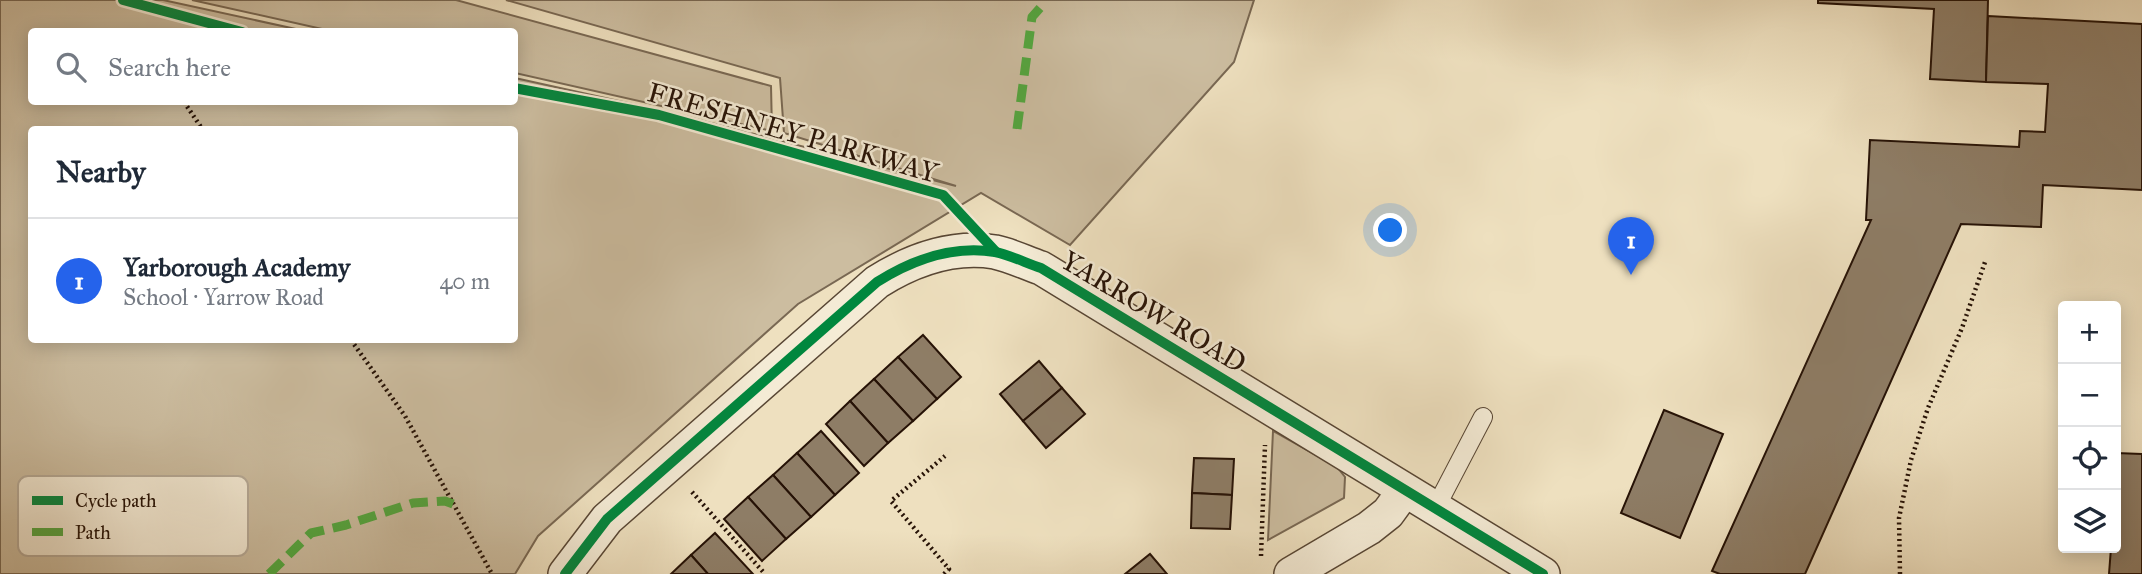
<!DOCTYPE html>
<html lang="en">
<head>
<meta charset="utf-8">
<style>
  :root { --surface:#fff; --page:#f6f6f7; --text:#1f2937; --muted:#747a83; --line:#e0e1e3; --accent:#2563eb }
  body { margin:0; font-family:"IM FELL Great Primer",serif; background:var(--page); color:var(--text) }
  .controls { position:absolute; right:21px; bottom:21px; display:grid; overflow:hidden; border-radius:7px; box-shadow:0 4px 18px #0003 }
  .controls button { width:63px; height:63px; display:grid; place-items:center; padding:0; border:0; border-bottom:2px solid var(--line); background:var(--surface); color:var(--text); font:35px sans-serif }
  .you { position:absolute; left:1391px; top:231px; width:24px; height:24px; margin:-18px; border:5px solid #fff; border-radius:50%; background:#1a73e8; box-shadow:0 0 0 10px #1a73e833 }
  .badge { display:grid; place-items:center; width:46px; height:46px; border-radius:50%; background:var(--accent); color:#fff; font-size:23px; font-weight:700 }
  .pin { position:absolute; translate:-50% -58px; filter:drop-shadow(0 2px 4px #0008) }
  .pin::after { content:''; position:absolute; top:37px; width:24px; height:21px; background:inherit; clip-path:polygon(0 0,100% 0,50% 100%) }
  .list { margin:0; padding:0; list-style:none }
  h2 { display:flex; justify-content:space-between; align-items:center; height:91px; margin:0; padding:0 28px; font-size:30px }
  h2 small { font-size:23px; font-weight:400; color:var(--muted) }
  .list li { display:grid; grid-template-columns:46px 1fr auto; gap:21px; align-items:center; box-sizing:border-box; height:126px; padding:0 28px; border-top:2px solid var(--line) }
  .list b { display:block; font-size:26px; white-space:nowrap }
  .list p { margin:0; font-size:23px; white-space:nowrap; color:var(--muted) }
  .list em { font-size:23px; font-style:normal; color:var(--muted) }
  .icon { flex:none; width:38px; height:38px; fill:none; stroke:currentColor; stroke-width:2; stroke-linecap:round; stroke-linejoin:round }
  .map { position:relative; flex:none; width:2142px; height:574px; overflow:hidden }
  .search { position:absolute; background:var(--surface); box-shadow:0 4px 18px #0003; left:28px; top:28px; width:490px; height:77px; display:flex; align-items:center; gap:18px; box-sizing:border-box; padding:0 24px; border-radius:7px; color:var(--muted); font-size:26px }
  .panel { position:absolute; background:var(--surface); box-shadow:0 4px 18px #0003; left:28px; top:126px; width:490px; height:217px; border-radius:7px }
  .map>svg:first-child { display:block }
  .green { fill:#ccbda0; stroke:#796853; stroke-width:2; fill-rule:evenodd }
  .building { fill:#8e7d66; stroke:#261206; stroke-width:2 }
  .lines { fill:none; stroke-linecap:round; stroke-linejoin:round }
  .service-casing { stroke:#584634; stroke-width:20 }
  .minor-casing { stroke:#584634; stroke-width:36 }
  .path { stroke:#261206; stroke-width:4.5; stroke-dasharray:2 3.5; stroke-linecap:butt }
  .service { stroke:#f4ebd5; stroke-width:18 }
  .minor { stroke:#f4ebd5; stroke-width:33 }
  .quiet { stroke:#53a840; stroke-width:9; stroke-dasharray:18 9; stroke-linecap:butt }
  .cycleway-casing { stroke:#f4ebd5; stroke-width:15 }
  .cycleway { stroke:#00873e; stroke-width:10 }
  .labels { text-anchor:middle; stroke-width:5; stroke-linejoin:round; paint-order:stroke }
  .street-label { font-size:28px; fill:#261206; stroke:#f4ebd5 }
  .key { fill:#f4ebd5; stroke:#b6aa97; stroke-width:2 }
  .key-label { font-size:19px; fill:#261206 }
</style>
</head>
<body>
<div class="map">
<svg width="2142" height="574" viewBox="0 0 2142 574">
  <rect width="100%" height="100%" fill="#eee0bf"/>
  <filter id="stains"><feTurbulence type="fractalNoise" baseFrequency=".00286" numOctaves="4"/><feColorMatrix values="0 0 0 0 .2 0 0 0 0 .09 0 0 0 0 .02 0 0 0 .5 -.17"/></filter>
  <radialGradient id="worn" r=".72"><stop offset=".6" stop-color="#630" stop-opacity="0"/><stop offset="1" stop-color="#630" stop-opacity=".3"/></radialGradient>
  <g class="green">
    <path d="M0,0H163L305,31L32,32V102H514L515,78L673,113L956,186L784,133L780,78L506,0H1254L1234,62L1070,245L981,193L798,304L538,536L515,574H0ZM32,130H514V340H32Z"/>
    <polygon points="192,0 456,0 771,86 772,131 515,73 514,32 331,31"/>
    <polygon points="1273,431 1337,467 1345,477 1344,498 1268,540"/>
  </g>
  <g class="building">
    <polygon points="1818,0 1988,0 1986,82 1930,79 1934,9 1818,3"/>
    <polygon points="1988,16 2142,24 2142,190 2043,185 2041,227 1961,224 1805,574 1720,574 1712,571 1871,220 1866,220 1870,140 2019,147 2020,131 2045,132 2048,84 1986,82"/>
    <polygon points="923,335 961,377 937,399 898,357"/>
    <polygon points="898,357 937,399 913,421 874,379"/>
    <polygon points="1039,361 1062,388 1023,421 1000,394"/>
    <polygon points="874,379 913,421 888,443 850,401"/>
    <polygon points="1062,388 1085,414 1046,448 1023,421"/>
    <polygon points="850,401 888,443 864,466 826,424"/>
    <polygon points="1664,410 1723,434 1680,538 1621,513"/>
    <polygon points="821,431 859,473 835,495 797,453"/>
    <polygon points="797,453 835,495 811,517 773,475"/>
    <polygon points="2116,453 2142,454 2142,574 2109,574 2111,548 2116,548"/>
    <polygon points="1194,458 1234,459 1232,495 1192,493"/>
    <polygon points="773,475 811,517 786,539 748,497"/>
    <polygon points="1192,493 1232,495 1230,529 1191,528"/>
    <polygon points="748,497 786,539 762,561 724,519"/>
    <polygon points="715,533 753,574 708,574 691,555"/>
    <polygon points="1150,554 1167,574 1125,574"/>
    <polygon points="691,555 708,574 671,574"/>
  </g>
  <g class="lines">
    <defs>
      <polyline id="service" points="1435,509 1483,417"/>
      <g id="minor">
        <path d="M565,574L607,519L877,282C912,260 952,245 995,252C1010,255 1026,263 1041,268L1543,574"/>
        <polyline points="1291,574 1369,528 1388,513 1404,491"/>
      </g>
    </defs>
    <use href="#service" class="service-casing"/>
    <use href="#minor" class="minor-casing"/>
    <g class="path">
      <polyline points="133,30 134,32"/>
      <polyline points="184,102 203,130"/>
      <polyline points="351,340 405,416 492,574"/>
      <polyline points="692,492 765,574"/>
      <polyline points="1261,556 1265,445"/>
      <polyline points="944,574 949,569 891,501 945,456"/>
      <polyline points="1900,574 1899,518 1911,460 1928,408 1962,328 1985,262"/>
    </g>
    <use href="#service" class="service"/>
    <use href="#minor" class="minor"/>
    <g class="quiet">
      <polyline points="1017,129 1032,17 1040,8"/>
      <polyline points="269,574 311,533 346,525 413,503 445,501 453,504"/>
    </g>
    <defs>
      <g id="cycleway">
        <polyline points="123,0 242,32"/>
        <polyline points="514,88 659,115 943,195 996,252"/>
        <path d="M565,574L607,519L877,282C912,260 952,245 995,252C1010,255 1026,263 1041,268L1543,574"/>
      </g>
    </defs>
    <use href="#cycleway" class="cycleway-casing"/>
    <use href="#cycleway" class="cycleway"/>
  </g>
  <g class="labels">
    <g class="street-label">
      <text transform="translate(793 132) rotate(16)" y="10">FRESHNEY PARKWAY</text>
      <text transform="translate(1154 311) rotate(31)" y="10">YARROW ROAD</text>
    </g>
  </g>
  <rect x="18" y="476" width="230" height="80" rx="10" class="key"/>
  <rect x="32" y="496" width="31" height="9" fill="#00873e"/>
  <rect x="32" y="528" width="31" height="8" fill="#53a840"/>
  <g class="key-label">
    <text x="75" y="507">Cycle path</text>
    <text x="75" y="539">Path</text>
  </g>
  <rect width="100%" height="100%" filter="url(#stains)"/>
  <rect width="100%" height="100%" fill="url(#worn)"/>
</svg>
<div class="controls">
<button>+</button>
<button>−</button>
<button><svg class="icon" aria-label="locate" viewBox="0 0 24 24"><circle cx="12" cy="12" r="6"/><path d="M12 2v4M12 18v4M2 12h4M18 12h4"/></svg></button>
<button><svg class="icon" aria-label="layers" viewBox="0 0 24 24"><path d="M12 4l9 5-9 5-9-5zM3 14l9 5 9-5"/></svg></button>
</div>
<div class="you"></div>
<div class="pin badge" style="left:1631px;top:275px">1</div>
<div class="search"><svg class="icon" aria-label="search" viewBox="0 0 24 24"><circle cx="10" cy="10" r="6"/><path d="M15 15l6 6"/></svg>Search here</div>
<section class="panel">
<h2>Nearby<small></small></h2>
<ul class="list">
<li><span class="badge">1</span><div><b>Yarborough Academy</b><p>School · Yarrow Road</p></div><em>40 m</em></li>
</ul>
</section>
</div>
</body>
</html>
